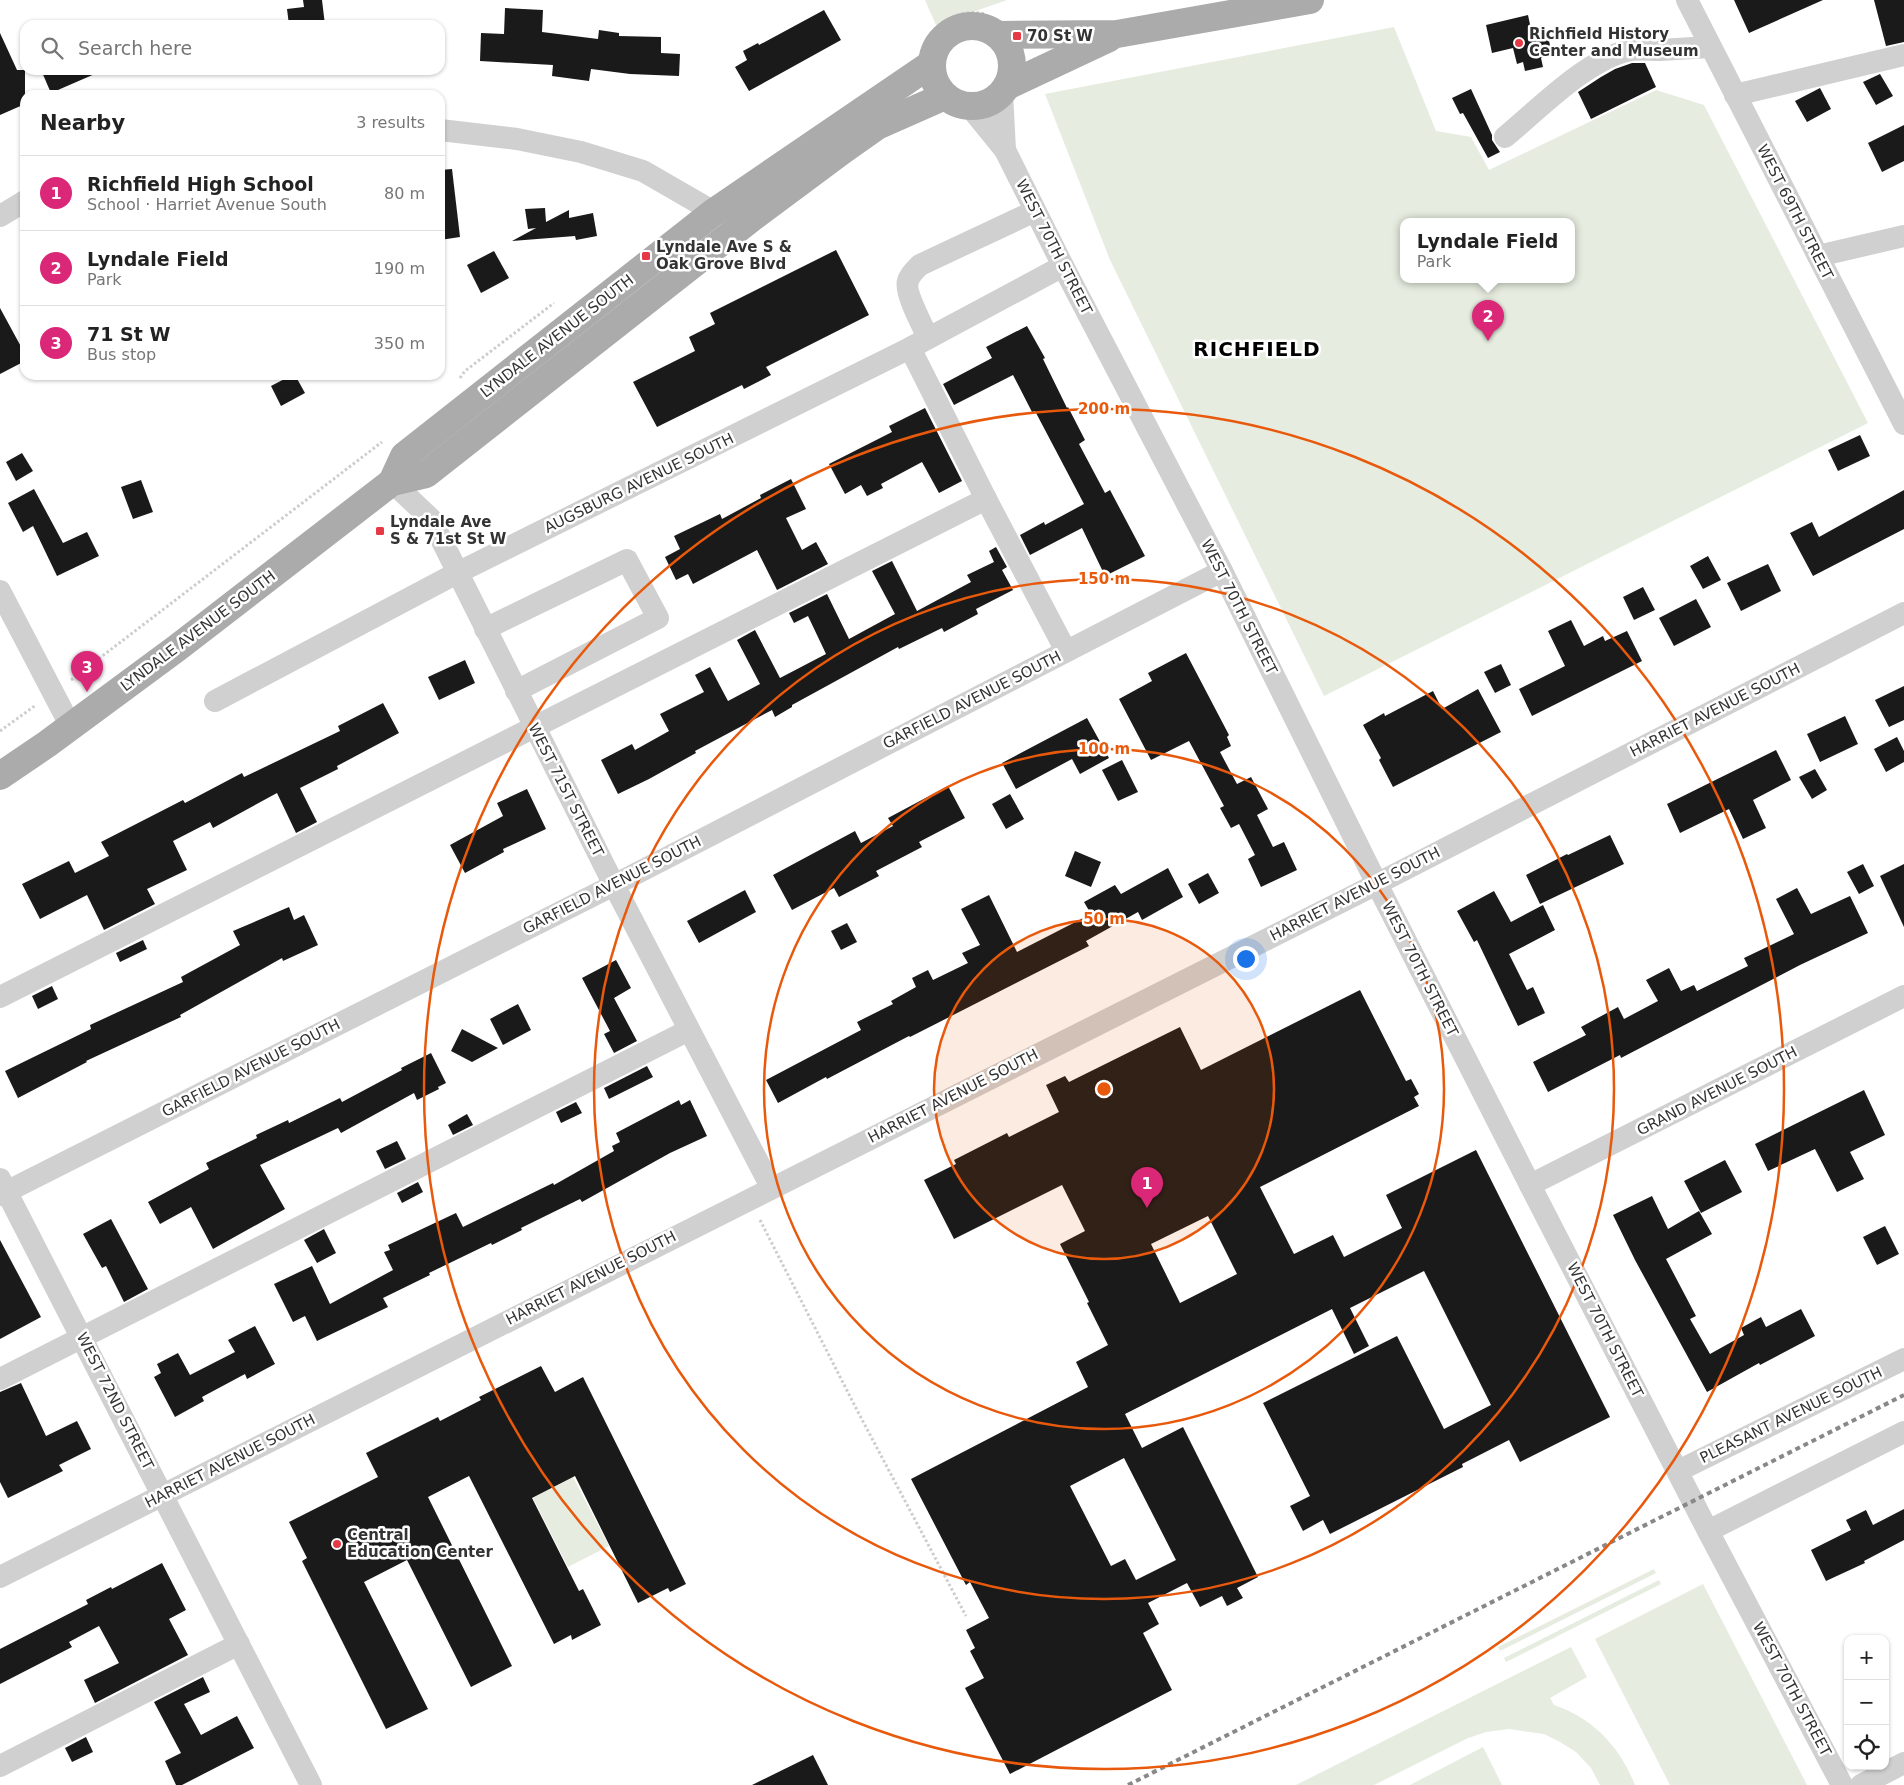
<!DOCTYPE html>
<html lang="en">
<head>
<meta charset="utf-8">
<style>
  :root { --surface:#fff; --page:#f6f6f6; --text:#222; --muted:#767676; --line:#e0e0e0; --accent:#db2777 }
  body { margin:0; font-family:"DejaVu Sans",sans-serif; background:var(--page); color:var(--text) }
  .controls { position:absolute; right:15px; bottom:15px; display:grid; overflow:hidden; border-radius:10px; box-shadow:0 1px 4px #0004 }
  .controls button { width:45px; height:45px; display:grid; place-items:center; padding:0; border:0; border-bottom:1px solid var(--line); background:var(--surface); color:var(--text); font:25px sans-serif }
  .you { position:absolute; left:1245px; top:958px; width:18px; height:18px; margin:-12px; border:4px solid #fff; border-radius:50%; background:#1a73e8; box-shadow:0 0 0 8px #1a73e833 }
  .badge { display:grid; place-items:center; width:32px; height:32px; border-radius:50%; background:var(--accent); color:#fff; font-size:16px; font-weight:700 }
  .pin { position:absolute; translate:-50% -41px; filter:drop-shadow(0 1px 2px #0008) }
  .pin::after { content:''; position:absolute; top:26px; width:18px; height:15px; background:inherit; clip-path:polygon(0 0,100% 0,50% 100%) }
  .popup { position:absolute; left:1400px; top:218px; width:175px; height:65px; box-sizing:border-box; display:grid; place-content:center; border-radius:10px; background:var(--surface); filter:drop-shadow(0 1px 4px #0005); font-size:16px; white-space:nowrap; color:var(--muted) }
  .popup b { font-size:19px; color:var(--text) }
  .popup::after { content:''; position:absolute; left:50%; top:100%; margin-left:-10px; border:10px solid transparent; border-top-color:var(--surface) }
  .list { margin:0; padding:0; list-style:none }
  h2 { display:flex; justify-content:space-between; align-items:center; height:65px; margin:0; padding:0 20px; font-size:21px }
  h2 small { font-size:16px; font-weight:400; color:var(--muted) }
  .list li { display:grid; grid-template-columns:32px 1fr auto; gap:15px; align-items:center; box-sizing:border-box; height:75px; padding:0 20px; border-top:1px solid var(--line) }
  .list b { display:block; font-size:19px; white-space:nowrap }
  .list p { margin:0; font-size:16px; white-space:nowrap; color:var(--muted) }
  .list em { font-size:16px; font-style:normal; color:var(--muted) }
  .icon { flex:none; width:28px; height:28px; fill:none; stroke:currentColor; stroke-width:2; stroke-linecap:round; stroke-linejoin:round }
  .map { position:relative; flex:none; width:1904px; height:1785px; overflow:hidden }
  .search { position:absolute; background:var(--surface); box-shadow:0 1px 4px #0004; left:20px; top:20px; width:425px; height:55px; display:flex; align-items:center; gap:12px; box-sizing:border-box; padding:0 18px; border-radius:15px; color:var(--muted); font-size:19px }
  .panel { position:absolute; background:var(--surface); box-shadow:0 1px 4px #0004; left:20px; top:90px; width:425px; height:290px; border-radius:15px }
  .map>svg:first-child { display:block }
  .green { fill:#e6ecdf; fill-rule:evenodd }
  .building { fill:#1a1a1a; fill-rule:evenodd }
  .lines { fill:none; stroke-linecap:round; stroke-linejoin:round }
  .path { stroke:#cdcdcd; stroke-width:3; stroke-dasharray:2.5 2.5; stroke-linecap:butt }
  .minor { stroke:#d0d0d0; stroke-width:22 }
  .major { stroke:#ababab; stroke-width:28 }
  .rail { stroke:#888; stroke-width:4; stroke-dasharray:5 4; stroke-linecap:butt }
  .ring { fill:none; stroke:#e8590c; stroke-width:2.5 }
  .poi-dot { fill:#e63946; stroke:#fff; stroke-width:2 }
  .labels { text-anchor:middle; stroke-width:5; stroke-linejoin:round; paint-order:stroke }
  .poi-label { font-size:15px; font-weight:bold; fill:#333; stroke:#fff; text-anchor:start }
  .street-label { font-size:15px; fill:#333; stroke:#fff }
  .district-label { font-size:20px; font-weight:bold; letter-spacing:1px; fill:#000; stroke:#fff }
  .centre { fill:#e8590c; stroke:#fff; stroke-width:2.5 }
  .ring-label { font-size:15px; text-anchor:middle; font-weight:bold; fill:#e8590c; stroke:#fff; stroke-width:5; stroke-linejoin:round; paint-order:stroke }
</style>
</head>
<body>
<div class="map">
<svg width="1904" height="1785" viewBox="0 0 1904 1785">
  <rect width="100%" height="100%" fill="#fff"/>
  <g class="green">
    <polygon points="925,0 1007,0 936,25"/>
    <path d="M1394,27L1436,131L1471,137L1489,170L1656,90L1704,105L1868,423L1324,696L1110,260L1045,94ZM1404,222H1572V280H1404Z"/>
    <polygon points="573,1477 609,1546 568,1567 533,1498"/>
    <polygon points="1654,1569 1656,1573 1500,1651 1498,1647"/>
    <polygon points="1659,1580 1661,1584 1506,1662 1504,1658"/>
    <polygon points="1703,1584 1807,1785 1670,1785 1595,1639"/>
    <path d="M1571,1647L1587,1677L1550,1698L1554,1705C1593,1718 1620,1747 1635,1785H1600L1591,1768L1576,1752L1560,1742L1544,1734L1509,1729L1486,1732L1468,1738L1374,1785H1296Z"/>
    <polygon points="1483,1747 1502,1785 1410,1785"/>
  </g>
  <g class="building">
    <polygon points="303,0 322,0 325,25 289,25 287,9 304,7"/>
    <polygon points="1734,0 1823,0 1749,33"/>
    <polygon points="1874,0 1904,0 1904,42 1886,46"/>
    <polygon points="505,8 543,10 542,32 598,39 599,30 619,33 619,36 661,37 661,53 680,54 679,76 630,74 591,69 589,81 552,76 553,65 480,61 481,33 504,34"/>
    <polygon points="824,10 841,40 749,91 735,67 747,60 743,51 758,43 759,45"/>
    <polygon points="1528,15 1532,34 1541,32 1542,37 1548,36 1552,55 1541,58 1543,67 1525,71 1523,62 1517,64 1513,48 1492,53 1486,25"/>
    <polygon points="0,33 17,70 25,70 25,104 0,115"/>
    <polygon points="1632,63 1645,63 1656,87 1591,119 1578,92 1601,77 1615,69"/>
    <polygon points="41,70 104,70 51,93"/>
    <polygon points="1880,74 1893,96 1876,105 1863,82"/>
    <polygon points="1820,88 1831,109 1807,122 1795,101"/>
    <polygon points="1471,89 1492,135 1492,140 1500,152 1488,158 1463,113 1460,114 1452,98"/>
    <polygon points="1904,125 1904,161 1882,172 1868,143"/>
    <polygon points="452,169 460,237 440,240 440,170"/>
    <polygon points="545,208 546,222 569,210 569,218 593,213 597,236 576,240 575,236 512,241 536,228 528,229 525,209"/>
    <polygon points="836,250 869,315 766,367 771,375 744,389 742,385 657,427 633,382 695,351 689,337 715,324 710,313"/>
    <polygon points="494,251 509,278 481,293 467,265"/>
    <polygon points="0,308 25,354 25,361 0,374"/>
    <polygon points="1027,326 1045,358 1043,359 1067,408 1068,407 1085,440 1079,444 1105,493 1110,490 1145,556 1105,576 1082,528 1030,555 1020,535 1044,522 1045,525 1084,504 1035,411 1032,412 1013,375 954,405 943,384 992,358 986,347"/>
    <polygon points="292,375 295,375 305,393 281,406 271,386"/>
    <polygon points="925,408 962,481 939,493 922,462 881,484 883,488 867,496 861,485 845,494 829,464 892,432 889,426"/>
    <polygon points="1860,435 1870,456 1838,471 1828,450"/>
    <polygon points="22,453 33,471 16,481 6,462"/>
    <polygon points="791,479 806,509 786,518 802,550 816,542 828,564 777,590 757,550 693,584 688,574 676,580 665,557 680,549 674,536 720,514 722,519 761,498 760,495"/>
    <polygon points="141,480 153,512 133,519 121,487"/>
    <polygon points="34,489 63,543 87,532 99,556 57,576 33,526 23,532 8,503"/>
    <polygon points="1904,490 1904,529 1813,576 1790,533 1812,522 1819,537"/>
    <polygon points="996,547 1007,567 1002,570 1013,590 976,609 978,614 944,632 942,628 899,649 898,647 792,705 792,707 775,717 772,710 695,751 696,753 649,779 618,794 601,760 632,744 635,750 669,731 660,714 704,692 695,675 710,667 728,701 760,684 737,640 755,630 780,678 826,654 808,616 794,623 789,613 827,594 849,639 895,614 872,571 892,561 917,611 971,582 967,575 994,562 989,551"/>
    <polygon points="1708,556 1721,580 1703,589 1690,566"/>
    <polygon points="1768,564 1781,591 1741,611 1727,583"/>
    <polygon points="1643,587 1655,610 1634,620 1623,597"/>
    <polygon points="1696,599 1711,627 1674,646 1659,618"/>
    <polygon points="1571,620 1584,646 1603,636 1605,641 1627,631 1642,661 1532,716 1519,689 1565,666 1548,631"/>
    <polygon points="1186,653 1229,735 1227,737 1231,746 1220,752 1237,784 1251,777 1268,809 1257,815 1273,847 1284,842 1297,870 1261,887 1248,859 1255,855 1239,824 1231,828 1220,808 1224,806 1189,741 1151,760 1119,699 1152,681 1148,673"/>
    <polygon points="465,660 475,683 439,700 428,677"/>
    <polygon points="1501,664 1511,685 1495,693 1484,672"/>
    <polygon points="1904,686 1904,720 1889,727 1875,700"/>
    <polygon points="1478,689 1501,732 1393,787 1379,760 1381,758 1363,725 1384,713 1385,716 1433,691 1442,709"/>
    <polygon points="383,703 399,733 337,766 338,769 300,788 317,822 296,833 277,793 213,828 210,822 173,841 187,870 147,889 155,904 104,930 87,895 40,919 22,884 69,861 75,873 109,856 101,842 183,800 185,803 242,773 244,777 340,731 338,726"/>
    <polygon points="1845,716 1858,744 1820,762 1807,734"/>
    <polygon points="1087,718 1109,758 1080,774 1072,759 1016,789 1002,763"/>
    <polygon points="1897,737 1904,751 1904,762 1886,772 1874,749"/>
    <polygon points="1776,750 1791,780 1753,800 1766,828 1743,839 1729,809 1680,833 1667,804"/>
    <polygon points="1122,760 1138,792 1118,801 1102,770"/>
    <polygon points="1815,769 1827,790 1812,799 1799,777"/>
    <polygon points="948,786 965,818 919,842 922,847 876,871 879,876 839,897 834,888 792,910 773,875 855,831 861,843 893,826 888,818"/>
    <polygon points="527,789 546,829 503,849 504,852 465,873 450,845 503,816 497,803"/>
    <polygon points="1010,794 1024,819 1006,829 992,804"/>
    <polygon points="1610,835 1624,864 1540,904 1526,875 1567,854 1568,855"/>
    <polygon points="1075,851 1101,862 1091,887 1065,876"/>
    <polygon points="1863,864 1874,886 1859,894 1847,872"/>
    <polygon points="1904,864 1904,927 1880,876"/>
    <polygon points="1168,868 1183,897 1142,920 1138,912 1086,941 1089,946 910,1037 909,1036 827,1079 826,1077 778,1103 766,1080 861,1030 857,1022 893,1004 891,1001 916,987 912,978 928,970 933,980 968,963 962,953 980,945 961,909 989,895 1017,952 1091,914 1084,902 1115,885 1121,894"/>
    <polygon points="1208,873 1219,893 1199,904 1188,884"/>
    <polygon points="1797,888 1811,914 1850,896 1868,933 1800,965 1621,1058 1620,1055 1548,1092 1533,1062 1586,1035 1581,1027 1618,1007 1624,1019 1658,1001 1646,980 1669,968 1681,991 1694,985 1697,991 1748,966 1744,958 1794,934 1776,899"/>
    <polygon points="745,890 756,912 699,943 687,921"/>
    <polygon points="1494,891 1511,922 1543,905 1555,930 1509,954 1527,990 1533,987 1545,1013 1518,1026 1477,940 1474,942 1457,911"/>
    <polygon points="289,907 294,920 304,915 318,945 283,961 282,958 180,1015 181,1017 86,1061 87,1062 18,1098 5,1071 91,1029 90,1025 183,982 181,977 240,945 233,931"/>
    <polygon points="847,923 857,942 841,950 831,931"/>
    <polygon points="143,940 147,949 120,962 116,953"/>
    <polygon points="616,960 631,988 614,998 637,1041 614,1053 604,1034 610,1031 582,978"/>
    <polygon points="52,986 58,999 38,1009 32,996"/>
    <path d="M1360,990L1406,1081L1411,1079L1419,1094L1414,1097L1419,1106L1260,1187L1294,1254L1333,1235L1344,1257L1402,1228L1386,1195L1476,1150L1610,1417L1520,1462L1509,1440L1462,1464L1463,1467L1330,1534L1323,1520L1303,1531L1290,1506L1310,1496L1263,1403L1397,1336L1444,1429L1491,1405L1424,1271L1350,1308L1369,1346L1354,1354L1332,1309L1125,1414L1142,1448L1183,1427L1258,1577L1237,1588L1243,1598L1227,1606L1222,1596L1200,1607L1187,1583L1148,1603L1159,1624L1143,1633L1172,1690L1010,1774L965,1688L984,1678L970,1651L975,1648L966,1630L989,1618L970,1582L966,1585L911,1479L1088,1387L1076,1362L1108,1345L1087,1303L1089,1302L1060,1244L1085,1231L1062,1185L954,1239L924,1180L956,1164L954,1160L1007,1133L1009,1137L1059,1112L1046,1085L1065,1076L1069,1082L1180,1027L1201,1070ZM1208,1216L1237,1274L1180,1303L1151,1244ZM1124,1458L1176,1560L1136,1580L1125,1559L1111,1566L1070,1486Z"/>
    <polygon points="518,1004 531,1030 503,1045 490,1019"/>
    <polygon points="462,1029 498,1048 472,1062 451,1051"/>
    <polygon points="431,1053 446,1083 438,1087 439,1089 417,1100 414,1093 341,1133 338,1128 260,1165 285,1209 213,1249 191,1207 160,1224 148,1202 209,1169 206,1163 257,1138 256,1135 288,1120 289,1123 340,1098 342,1102 402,1070 401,1068"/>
    <polygon points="647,1066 653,1077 609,1099 604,1088"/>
    <polygon points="1864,1090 1885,1135 1850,1152 1864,1179 1837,1192 1815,1149 1768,1171 1755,1144"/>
    <polygon points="679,1100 681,1105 690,1100 707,1136 670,1153 582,1202 580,1199 521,1228 522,1230 492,1245 491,1243 429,1273 430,1275 383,1298 388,1307 317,1341 305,1316 293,1322 274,1284 312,1266 330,1304 393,1270 384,1252 390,1250 388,1245 456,1213 463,1227 553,1183 554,1185 614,1151 612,1146 620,1142 616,1133"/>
    <polygon points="576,1102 582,1113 561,1123 556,1112"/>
    <polygon points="467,1114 473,1125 453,1135 448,1125"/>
    <polygon points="397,1141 406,1159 385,1169 376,1151"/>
    <polygon points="1725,1160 1742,1192 1701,1213 1684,1181"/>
    <polygon points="418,1182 423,1192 402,1203 397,1193"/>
    <polygon points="1652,1196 1668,1229 1699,1211 1712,1234 1666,1259 1696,1316 1690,1319 1710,1354 1744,1335 1741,1328 1761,1317 1766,1327 1801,1309 1815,1336 1760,1365 1759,1363 1707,1392 1635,1260 1613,1215"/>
    <polygon points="111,1219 148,1289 124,1302 106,1266 102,1268 83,1234"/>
    <polygon points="1885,1226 1899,1254 1877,1265 1863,1237"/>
    <polygon points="324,1229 336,1253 317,1263 304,1240"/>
    <polygon points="0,1240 41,1317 0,1339"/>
    <polygon points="255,1326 275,1364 247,1379 245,1374 202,1397 204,1401 175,1417 154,1377 161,1373 157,1364 178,1353 190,1375 235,1352 228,1340"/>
    <polygon points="541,1366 555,1392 583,1377 686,1584 670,1592 668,1588 638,1603 575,1476 532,1498 579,1591 583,1589 601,1625 572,1640 571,1635 554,1644 469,1476 428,1497 512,1666 471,1687 407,1560 364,1582 428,1709 386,1729 302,1561 307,1558 289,1522 378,1477 366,1453 438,1417 440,1421 481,1400 479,1397"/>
    <polygon points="21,1383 46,1436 77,1421 91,1449 59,1465 63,1471 8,1498 0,1482 0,1392"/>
    <polygon points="1904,1509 1904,1540 1864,1561 1865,1563 1826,1581 1811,1550 1851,1530 1846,1520 1866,1510 1873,1525"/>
    <polygon points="162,1563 186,1610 169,1619 188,1655 95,1703 84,1680 119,1663 99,1626 69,1642 72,1647 0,1684 0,1649 88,1604 86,1600 111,1587 112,1589"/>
    <polygon points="203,1677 210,1692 184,1704 201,1735 237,1716 254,1748 182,1785 176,1785 165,1761 181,1753 154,1702"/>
    <polygon points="86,1737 93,1752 72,1762 65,1748"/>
    <polygon points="813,1755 828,1785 752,1785"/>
  </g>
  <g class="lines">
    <g class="path">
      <path d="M926,40C942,21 959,8 985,14"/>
      <polyline points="460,378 465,371 554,303"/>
      <polyline points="71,680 382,442"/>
      <polyline points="0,731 36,705"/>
      <polyline points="760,1220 859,1414 966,1616"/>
    </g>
    <g class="minor">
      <polyline points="1687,0 1904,424"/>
      <polyline points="1002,93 1005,150"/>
      <polyline points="1735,95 1904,55"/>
      <polyline points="970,107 1005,150 1063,266 1222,571 1377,884 1530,1185 1708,1531 1842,1785"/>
      <polyline points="440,130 517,139 581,152 643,171 714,212 730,214"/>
      <path d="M1505,137C1538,110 1584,62 1626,51C1637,48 1649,50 1660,50C1677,49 1694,48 1710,47"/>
      <polyline points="0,216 25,201"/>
      <polyline points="1818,256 1904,236"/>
      <path d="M928,338C923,326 904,292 908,281C910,274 915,270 920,265L1035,211"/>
      <polyline points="910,348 986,499 1066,651"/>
      <polyline points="392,482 431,519 614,885 771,1187"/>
      <polyline points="0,591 71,727"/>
      <polyline points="485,629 627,560 658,618 516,691"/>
      <polyline points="215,701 457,573 910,348 1063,266"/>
      <polyline points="0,997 986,499"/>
      <polyline points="0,1179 311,1785"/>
      <polyline points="1530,1185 1904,996"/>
      <polyline points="0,1195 614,885 1222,571"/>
      <polyline points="0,1379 689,1030"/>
      <polyline points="1678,1471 1904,1359"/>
      <polyline points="1708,1531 1904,1432"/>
      <polyline points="0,1577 1357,894 1904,613"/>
      <polyline points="0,1766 239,1644"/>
      <polyline points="1861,1785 1904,1763"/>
    </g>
    <g class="major">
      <circle cx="972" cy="66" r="40"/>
      <polyline points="999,35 1117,34 1310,0"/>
      <polyline points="1007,86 1109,38"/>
      <polyline points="392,482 404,456 714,212 931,64"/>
      <polyline points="0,776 47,744 177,648 392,482 426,474 753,217 843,150 877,126 945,96"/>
    </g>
    <polyline class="rail" points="1128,1785 1904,1395"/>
  </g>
  <circle cx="1104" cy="1089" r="170" fill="#e8590c" fill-opacity=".12"/>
  <g class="ring">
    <circle cx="1104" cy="1089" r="170"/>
    <circle cx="1104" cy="1089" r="340"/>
    <circle cx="1104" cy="1089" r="510"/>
    <circle cx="1104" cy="1089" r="680"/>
  </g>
  <g class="poi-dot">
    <rect x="1012" y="31" width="10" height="10" rx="2.5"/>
    <circle cx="1519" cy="43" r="5"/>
    <rect x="641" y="251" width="10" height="10" rx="2.5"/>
    <rect x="375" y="526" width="10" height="10" rx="2.5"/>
    <circle cx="337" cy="1544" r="5"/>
  </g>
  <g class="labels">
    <g class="poi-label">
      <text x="1529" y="39">Richfield History<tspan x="1529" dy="17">Center and Museum</tspan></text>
      <text x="1027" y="41">70 St W</text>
      <text x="656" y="252">Lyndale Ave S &amp;<tspan x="656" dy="17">Oak Grove Blvd</tspan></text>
      <text x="390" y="527">Lyndale Ave<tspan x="390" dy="17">S &amp; 71st St W</tspan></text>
      <text x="347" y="1540">Central<tspan x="347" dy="17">Education Center</tspan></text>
    </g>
    <g class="street-label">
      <text transform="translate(1795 212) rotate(63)" y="5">WEST 69TH STREET</text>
      <text transform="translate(1054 247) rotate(63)" y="5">WEST 70TH STREET</text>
      <text transform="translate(557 336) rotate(-38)" y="5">LYNDALE AVENUE SOUTH</text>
      <text transform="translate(639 483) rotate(-26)" y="5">AUGSBURG AVENUE SOUTH</text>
      <text transform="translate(1239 607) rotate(63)" y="5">WEST 70TH STREET</text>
      <text transform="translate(198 631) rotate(-37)" y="5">LYNDALE AVENUE SOUTH</text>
      <text transform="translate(972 700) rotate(-27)" y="5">GARFIELD AVENUE SOUTH</text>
      <text transform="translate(1715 710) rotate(-27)" y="5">HARRIET AVENUE SOUTH</text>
      <text transform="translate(566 790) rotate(63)" y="5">WEST 71ST STREET</text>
      <text transform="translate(612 885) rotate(-27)" y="5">GARFIELD AVENUE SOUTH</text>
      <text transform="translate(1355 894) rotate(-27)" y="5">HARRIET AVENUE SOUTH</text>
      <text transform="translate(1420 969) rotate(63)" y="5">WEST 70TH STREET</text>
      <text transform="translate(251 1068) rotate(-27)" y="5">GARFIELD AVENUE SOUTH</text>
      <text transform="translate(1717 1091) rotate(-27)" y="5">GRAND AVENUE SOUTH</text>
      <text transform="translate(953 1096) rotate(-27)" y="5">HARRIET AVENUE SOUTH</text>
      <text transform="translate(591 1278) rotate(-27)" y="5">HARRIET AVENUE SOUTH</text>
      <text transform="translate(1605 1330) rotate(63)" y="5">WEST 70TH STREET</text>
      <text transform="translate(115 1401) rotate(63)" y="5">WEST 72ND STREET</text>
      <text transform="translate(1791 1415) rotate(-26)" y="5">PLEASANT AVENUE SOUTH</text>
      <text transform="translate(230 1461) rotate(-27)" y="5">HARRIET AVENUE SOUTH</text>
      <text transform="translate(1792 1689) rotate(62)" y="5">WEST 70TH STREET</text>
    </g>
    <g class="district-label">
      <text x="1257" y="356">RICHFIELD</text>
    </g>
  </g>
  <circle cx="1104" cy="1089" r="8" class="centre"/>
  <g class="ring-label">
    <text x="1104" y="414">200 m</text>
    <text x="1104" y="584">150 m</text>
    <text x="1104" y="754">100 m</text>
    <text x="1104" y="924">50 m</text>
  </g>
</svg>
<div class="controls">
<button>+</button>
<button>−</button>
<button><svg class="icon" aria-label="locate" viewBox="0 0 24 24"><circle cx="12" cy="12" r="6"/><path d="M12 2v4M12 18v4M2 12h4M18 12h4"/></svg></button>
</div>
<div class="you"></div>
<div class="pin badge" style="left:1147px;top:1208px">1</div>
<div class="pin badge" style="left:1488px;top:341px">2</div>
<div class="popup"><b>Lyndale Field</b>Park</div>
<div class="pin badge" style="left:87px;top:692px">3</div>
<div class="search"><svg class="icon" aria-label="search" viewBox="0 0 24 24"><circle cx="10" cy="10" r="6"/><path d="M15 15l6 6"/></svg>Search here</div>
<section class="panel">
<h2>Nearby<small>3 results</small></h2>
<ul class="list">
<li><span class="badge">1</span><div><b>Richfield High School</b><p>School · Harriet Avenue South</p></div><em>80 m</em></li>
<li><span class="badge">2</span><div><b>Lyndale Field</b><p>Park</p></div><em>190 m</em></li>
<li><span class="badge">3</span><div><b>71 St W</b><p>Bus stop</p></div><em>350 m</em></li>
</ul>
</section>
</div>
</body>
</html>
